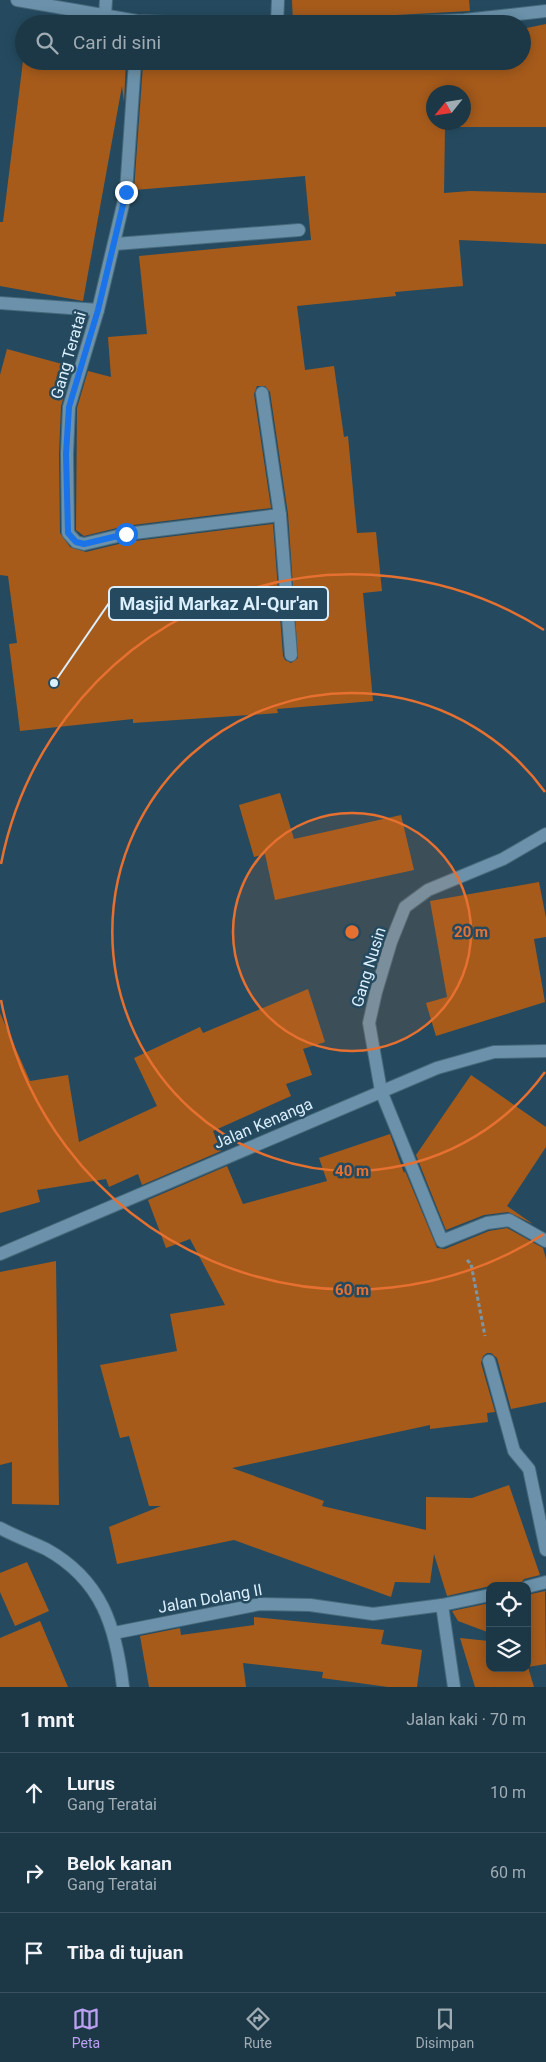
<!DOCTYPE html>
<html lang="id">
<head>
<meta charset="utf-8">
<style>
  :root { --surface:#1c3847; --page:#253f4e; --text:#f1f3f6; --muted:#a0acb4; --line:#3a5260; --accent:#bca0f2 }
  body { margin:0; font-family:Roboto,sans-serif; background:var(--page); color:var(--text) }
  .controls { position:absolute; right:15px; bottom:15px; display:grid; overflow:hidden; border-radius:10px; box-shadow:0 2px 12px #0003 }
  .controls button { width:45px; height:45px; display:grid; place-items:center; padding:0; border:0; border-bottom:1px solid var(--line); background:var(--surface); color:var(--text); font:25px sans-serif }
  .compass { position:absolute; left:426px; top:85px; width:45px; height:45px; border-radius:50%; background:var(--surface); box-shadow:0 2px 12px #0003; rotate:240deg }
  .stop { position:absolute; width:15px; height:15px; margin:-11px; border:4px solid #1a73e8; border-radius:50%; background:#fff }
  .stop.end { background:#1a73e8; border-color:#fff; box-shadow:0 1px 5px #0008 }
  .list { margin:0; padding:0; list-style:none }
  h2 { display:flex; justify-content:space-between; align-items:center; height:65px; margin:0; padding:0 20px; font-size:21px }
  h2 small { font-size:16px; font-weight:400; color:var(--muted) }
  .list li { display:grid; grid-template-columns:32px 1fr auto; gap:15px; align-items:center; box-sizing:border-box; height:80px; padding:0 20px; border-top:1px solid var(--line) }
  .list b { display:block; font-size:19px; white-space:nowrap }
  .list p { margin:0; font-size:16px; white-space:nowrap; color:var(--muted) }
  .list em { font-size:16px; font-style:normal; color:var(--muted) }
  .icon { flex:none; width:28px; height:28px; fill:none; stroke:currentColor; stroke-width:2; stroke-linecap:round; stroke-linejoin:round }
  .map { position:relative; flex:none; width:546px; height:1687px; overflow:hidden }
  .search { position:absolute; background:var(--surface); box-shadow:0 2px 12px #0003; left:15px; right:15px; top:15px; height:55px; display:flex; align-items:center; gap:12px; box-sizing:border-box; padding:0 18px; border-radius:28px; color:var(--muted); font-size:19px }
  .sheet { height:305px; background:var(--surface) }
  nav { display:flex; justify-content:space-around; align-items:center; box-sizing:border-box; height:70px; border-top:1px solid var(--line); background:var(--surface); font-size:14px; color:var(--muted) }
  nav a { display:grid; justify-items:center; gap:2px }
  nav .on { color:var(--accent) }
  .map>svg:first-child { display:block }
  .building { fill:#a65b1b; fill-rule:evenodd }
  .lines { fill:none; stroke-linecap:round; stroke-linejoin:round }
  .minor-casing { stroke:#47697c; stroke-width:14 }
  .tertiary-casing { stroke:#47697c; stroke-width:14 }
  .path { stroke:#7a97a9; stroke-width:3; stroke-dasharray:4 2.5; stroke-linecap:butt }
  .minor { stroke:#6b92aa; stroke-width:12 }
  .tertiary { stroke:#6b92aa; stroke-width:12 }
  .route { stroke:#1a73e8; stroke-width:6 }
  .ring { fill:none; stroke:#e67030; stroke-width:2.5 }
  .labels { text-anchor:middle; stroke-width:5; stroke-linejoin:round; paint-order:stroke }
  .street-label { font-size:16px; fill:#dbeffd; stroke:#254a5f }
  .centre { fill:#e67030; stroke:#254a5f; stroke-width:2.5 }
  .ring-label { font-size:15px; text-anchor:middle; font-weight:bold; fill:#e67030; stroke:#254a5f; stroke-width:5; stroke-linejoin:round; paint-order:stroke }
  .leader { fill:none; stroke:#dbeffd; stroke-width:2 }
  .callout-dot { fill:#dbeffd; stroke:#254a5f; stroke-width:2 }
  .callout { fill:#254a5f; stroke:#dbeffd; stroke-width:2 }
  .callout-label { font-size:18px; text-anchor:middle; font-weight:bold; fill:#dbeffd }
</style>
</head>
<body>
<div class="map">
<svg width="546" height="1687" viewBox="0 0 546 1687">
  <rect width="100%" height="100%" fill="#254a5f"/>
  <g class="building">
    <polygon points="292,0 469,0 470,11 377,16 372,17 369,24 293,24"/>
    <path d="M546,24V127H445L444,193L470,191L546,193V244L459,240L463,286L395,292L396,296L297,306L305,370L334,366L344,437L348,436L357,533L376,532L382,591L363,593L373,701L277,709L278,713L133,723V719L20,731L9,644L17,643L8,576L0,575V375L7,349L73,367L61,406L59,454L60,533L70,547L86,552L127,542L273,524L283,656L285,660L291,663L298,658L288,514L270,392L265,386H257L254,394L271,508L125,526L84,536L76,530L77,408L88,371L111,377L108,337L147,334L139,256L311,240L305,176L134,190L143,65L184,61H522V29ZM434,92H464V122H434Z"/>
    <polygon points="23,61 126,61 124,102 122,86 83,301 0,286 0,222 3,222"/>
    <polygon points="280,793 294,839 401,815 414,870 275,900 265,854 254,857 239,805"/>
    <polygon points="539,882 546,918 546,937 534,939 545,1002 436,1036 426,1003 447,997 430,901"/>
    <polygon points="308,989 325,1042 303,1049 312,1075 286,1084 291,1096 213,1131 221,1151 142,1185 138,1174 109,1187 106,1179 37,1190 40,1202 0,1213 0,1013 30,1081 68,1075 79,1142 157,1106 134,1058 200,1027 203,1033"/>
    <polygon points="471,1075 546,1127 546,1147 507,1206 533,1224 508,1212 484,1215 446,1230 416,1155"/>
    <polygon points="390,1134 404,1173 405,1171 437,1248 445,1249 489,1231 507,1228 543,1248 546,1259 546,1402 511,1409 497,1358 491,1353 487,1353 483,1356 481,1363 495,1412 487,1413 488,1422 430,1429 430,1425 232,1468 324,1501 322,1506 426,1530 426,1497 472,1498 509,1485 540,1575 524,1579 519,1586 490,1586 447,1596 434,1554 430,1583 395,1582 391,1597 234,1540 117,1564 109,1527 161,1506 149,1506 129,1436 120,1438 100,1365 177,1351 170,1314 225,1305 190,1239 166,1248 148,1200 227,1166 243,1204 327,1181 319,1158"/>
    <polygon points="56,1261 59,1505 12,1504 12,1462 0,1465 0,1272"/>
    <polygon points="27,1562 49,1611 15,1626 0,1592 0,1573"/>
    <polygon points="545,1591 546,1664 528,1667 534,1687 475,1687 460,1638 489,1641 490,1638 490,1668 527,1668 527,1595"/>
    <polygon points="490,1603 490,1633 458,1621 452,1611"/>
    <polygon points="254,1617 384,1630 381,1644 422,1650 417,1687 388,1687 322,1678 323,1672 243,1663 246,1687 149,1687 140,1636 180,1628 181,1635 254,1625"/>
    <polygon points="40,1621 68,1687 0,1687 0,1638"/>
  </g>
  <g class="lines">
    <defs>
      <g id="minor">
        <polyline points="105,15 106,0"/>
        <polyline points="277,24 278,0"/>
        <polyline points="135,61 126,192 98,310 69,407 67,454 68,533 76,542 84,544 126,534 280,515"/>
        <polyline points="115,244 299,230"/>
        <polyline points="0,303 98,310"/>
        <polyline points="262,393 280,515 291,655"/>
        <polyline points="546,834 503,859 428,890 405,907 391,942 376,992 369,1023 381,1091 442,1241 487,1223 509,1220 546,1241"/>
        <polyline points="0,1254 437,1068 494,1052 546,1051"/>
        <polyline points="489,1361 514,1451 529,1469 546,1550"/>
        <path d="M0,1528C15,1536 31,1542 46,1549C102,1580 116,1627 123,1687"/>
        <polyline points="527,1587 546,1582"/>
        <polyline points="442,1605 454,1687"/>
        <polyline points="114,1633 260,1604 310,1605 373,1614 442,1605 490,1595"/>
      </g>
      <g id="tertiary">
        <polyline points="17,0 137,21 230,24"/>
        <polyline points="377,24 464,20 546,11"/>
      </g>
    </defs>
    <use href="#minor" class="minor-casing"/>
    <use href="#tertiary" class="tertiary-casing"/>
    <polyline class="path" points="467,1260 471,1264 485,1336"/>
    <use href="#minor" class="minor"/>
    <use href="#tertiary" class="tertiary"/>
  </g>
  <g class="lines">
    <polyline class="route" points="126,192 98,310 69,407 66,454 68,533 76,542 84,544 126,534"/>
  </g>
  <circle cx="352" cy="932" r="119" fill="#e67030" fill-opacity=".12"/>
  <g class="ring">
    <circle cx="352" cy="932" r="119"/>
    <path d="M545 1072A239 239 0 1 1 545 792"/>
    <path d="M544 1234A358 358 0 0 1 1 1000M1 864A358 358 0 0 1 544 630"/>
  </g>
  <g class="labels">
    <g class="street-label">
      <text transform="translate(68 355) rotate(-74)" y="6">Gang Teratai</text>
      <text transform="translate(368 967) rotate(-73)" y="6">Gang Nusin</text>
      <text transform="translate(263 1123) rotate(-23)" y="6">Jalan Kenanga</text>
      <text transform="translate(210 1598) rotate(-10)" y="6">Jalan Dolang II</text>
    </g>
  </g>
  <circle cx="352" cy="932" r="8" class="centre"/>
  <g class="ring-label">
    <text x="471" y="937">20 m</text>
    <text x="352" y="1176">40 m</text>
    <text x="352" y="1295">60 m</text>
  </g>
  <path class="leader" d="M54 683L109 603"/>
  <circle class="callout-dot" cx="54" cy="683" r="5"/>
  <rect class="callout" x="109" y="587" width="219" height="33" rx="5"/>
  <g class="callout-label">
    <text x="219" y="610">Masjid Markaz Al-Qur'an</text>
  </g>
</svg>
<div class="controls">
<button><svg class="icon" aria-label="locate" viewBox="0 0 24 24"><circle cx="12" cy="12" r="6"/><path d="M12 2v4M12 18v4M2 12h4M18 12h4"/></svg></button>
<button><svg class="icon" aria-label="layers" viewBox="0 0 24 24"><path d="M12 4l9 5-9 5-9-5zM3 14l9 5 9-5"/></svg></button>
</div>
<svg class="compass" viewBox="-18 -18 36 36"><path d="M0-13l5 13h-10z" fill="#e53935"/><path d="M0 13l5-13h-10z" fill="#a0acb4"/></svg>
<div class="stop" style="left:126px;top:534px"></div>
<div class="stop end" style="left:126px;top:192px"></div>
<div class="search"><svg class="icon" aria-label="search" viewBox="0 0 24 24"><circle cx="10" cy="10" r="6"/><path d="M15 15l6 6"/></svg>Cari di sini</div>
</div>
<section class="sheet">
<h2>1 mnt<small>Jalan kaki · 70 m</small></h2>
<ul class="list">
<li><svg class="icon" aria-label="ahead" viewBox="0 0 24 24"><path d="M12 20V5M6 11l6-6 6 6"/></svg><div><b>Lurus</b><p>Gang Teratai</p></div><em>10 m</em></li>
<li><svg class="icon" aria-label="right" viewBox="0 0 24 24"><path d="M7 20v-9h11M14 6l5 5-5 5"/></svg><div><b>Belok kanan</b><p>Gang Teratai</p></div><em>60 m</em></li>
<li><svg class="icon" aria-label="arrive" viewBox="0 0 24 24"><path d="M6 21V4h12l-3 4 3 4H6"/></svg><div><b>Tiba di tujuan</b></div></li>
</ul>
</section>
<nav>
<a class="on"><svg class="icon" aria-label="map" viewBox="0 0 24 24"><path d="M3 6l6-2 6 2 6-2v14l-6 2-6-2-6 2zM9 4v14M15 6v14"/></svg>Peta</a>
<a><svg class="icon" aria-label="directions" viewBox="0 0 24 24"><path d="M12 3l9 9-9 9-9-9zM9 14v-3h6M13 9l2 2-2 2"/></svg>Rute</a>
<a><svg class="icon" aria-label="saved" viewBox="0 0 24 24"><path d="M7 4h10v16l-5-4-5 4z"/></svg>Disimpan</a>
</nav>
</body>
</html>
